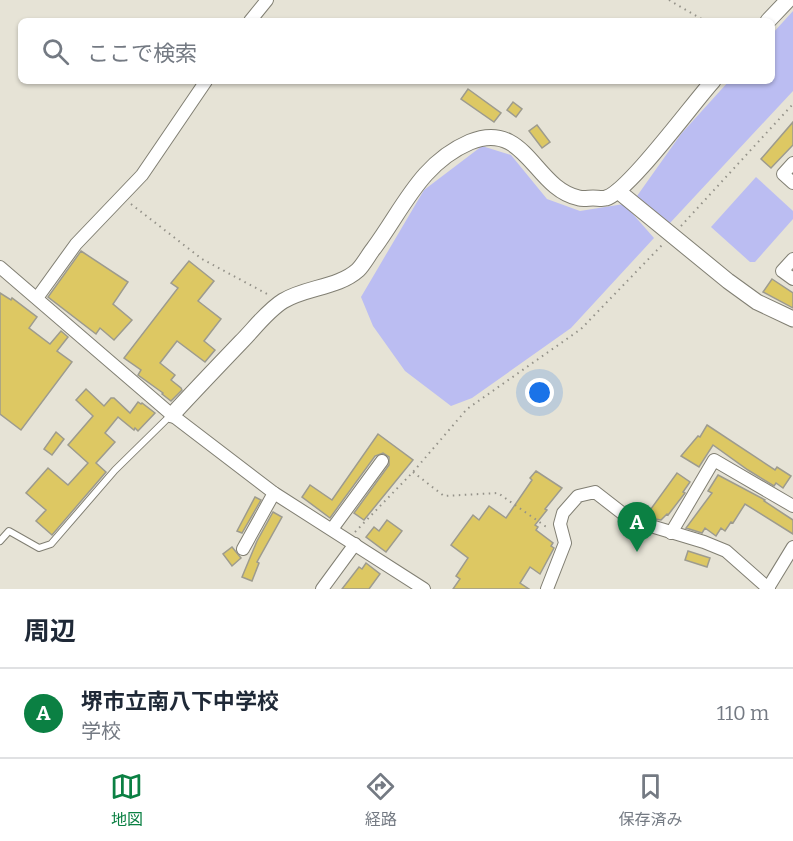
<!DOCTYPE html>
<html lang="ja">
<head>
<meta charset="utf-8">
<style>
  :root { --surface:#fff; --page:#f2f2f3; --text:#1f2937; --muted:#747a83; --line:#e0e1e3; --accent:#0b8043 }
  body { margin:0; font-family:Bitter,"Noto Sans JP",serif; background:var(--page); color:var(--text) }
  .you { position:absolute; left:540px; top:393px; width:21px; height:21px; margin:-15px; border:4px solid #fff; border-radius:50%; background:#1a73e8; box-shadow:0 0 0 9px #1a73e833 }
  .badge { display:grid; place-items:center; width:39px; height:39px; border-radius:50%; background:var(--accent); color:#fff; font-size:20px; font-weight:700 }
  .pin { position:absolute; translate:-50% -50px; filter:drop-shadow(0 2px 3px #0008) }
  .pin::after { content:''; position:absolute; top:32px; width:21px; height:18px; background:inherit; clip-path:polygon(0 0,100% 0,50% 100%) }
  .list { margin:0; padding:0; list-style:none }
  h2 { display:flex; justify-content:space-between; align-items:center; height:78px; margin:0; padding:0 24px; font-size:26px }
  h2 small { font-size:20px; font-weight:400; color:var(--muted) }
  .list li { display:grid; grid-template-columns:39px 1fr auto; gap:18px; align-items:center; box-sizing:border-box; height:90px; padding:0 24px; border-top:2px solid var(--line) }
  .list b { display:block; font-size:22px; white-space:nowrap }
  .list p { margin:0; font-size:20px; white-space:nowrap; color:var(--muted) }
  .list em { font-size:20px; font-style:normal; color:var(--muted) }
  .icon { flex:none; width:33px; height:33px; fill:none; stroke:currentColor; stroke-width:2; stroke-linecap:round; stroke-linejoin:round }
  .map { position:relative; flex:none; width:793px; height:589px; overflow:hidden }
  .search { position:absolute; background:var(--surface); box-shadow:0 2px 4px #0004; left:18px; right:18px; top:18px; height:66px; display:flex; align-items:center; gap:15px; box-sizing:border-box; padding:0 21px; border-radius:9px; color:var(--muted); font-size:22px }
  .sheet { height:168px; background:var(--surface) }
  nav { display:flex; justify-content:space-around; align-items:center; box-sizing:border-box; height:84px; border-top:2px solid var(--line); background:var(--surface); font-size:16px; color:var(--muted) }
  nav a { display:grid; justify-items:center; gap:3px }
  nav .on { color:var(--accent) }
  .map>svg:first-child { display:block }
  .water { fill:#bbbdf2 }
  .building { fill:#ddc863; stroke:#9d9b8e; stroke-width:1.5 }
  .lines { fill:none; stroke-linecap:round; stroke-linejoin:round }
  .service-casing { stroke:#817f73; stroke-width:8 }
  .minor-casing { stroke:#817f73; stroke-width:14 }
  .tertiary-casing { stroke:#817f73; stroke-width:17 }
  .path { stroke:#949289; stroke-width:2; stroke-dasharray:1.5 4.5; stroke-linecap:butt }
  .service { stroke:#fff; stroke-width:6 }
  .minor { stroke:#fff; stroke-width:12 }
  .tertiary { stroke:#fff; stroke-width:15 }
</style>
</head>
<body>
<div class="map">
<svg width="793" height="589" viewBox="0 0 793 589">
  <rect width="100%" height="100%" fill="#e6e3d6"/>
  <g class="water">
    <polygon points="793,11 793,91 670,223 637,196 681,134 729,81 772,81 772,34"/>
    <polygon points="482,146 511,155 547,199 580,211 624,204 654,238 571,328 472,398 451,406 405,371 373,326 361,297 424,190"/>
    <polygon points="756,177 793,211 793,219 755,262 750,262 711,227"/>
  </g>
  <g class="building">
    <polygon points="468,89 501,113 494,122 461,99"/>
    <polygon points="513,102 522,109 516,117 507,110"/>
    <polygon points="793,122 793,145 771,168 761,159"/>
    <polygon points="537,125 550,142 542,148 529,131"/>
    <polygon points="81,251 128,282 113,304 132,320 114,340 100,328 96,334 48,297"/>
    <polygon points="189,261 214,281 198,301 221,319 204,341 215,350 205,362 177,341 160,363 175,375 171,380 181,388 182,390 171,401 162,394 163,393 138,375 141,370 124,358 178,288 171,283"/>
    <polygon points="772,279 793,293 793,308 763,292"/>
    <polygon points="0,293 11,300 12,298 37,317 29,328 50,344 61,331 68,337 57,351 72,362 21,430 0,414"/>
    <polygon points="86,389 104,406 111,398 114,398 130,413 138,402 141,404 142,403 155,413 138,431 135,428 134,430 118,417 105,433 115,442 96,463 106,472 52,535 36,521 46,510 26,493 48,468 68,485 88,463 68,445 93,416 76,400"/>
    <polygon points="707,425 775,470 777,467 791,476 783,488 776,483 774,486 748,470 713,445 699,467 681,456 698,436 700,437"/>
    <polygon points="56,432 64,439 52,455 44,449"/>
    <polygon points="378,434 413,460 364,520 354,513 389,465 389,457 383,453 375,456 330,518 302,497 310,485 332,500"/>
    <polygon points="536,471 562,488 545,509 547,510 535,525 538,527 536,530 553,543 551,546 554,548 540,574 530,567 520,583 529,589 453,589 460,579 456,576 468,558 451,545 473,515 479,520 489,506 506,518 532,480 530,478"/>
    <polygon points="677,473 690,482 683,492 685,493 668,515 667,514 661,520 655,519 648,513"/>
    <polygon points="718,475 765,500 764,501 793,520 793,534 745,504 733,523 731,522 725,531 721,528 716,536 705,528 702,533 686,528 712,493 708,491"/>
    <polygon points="255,497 261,500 242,533 237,531"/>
    <polygon points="273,512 282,517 257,562 259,563 252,581 242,577 257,541"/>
    <polygon points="387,520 402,531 386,552 366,537 374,527 379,531"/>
    <polygon points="232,547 241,558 232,566 223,554"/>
    <polygon points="688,551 710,558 707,567 685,560"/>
    <polygon points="366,563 380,574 369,589 342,589 359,567 362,569"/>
  </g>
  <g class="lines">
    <defs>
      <polyline id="service" points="0,541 9,531 39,548 51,544 115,470 171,415"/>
      <g id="minor">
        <polyline points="250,21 267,0"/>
        <polyline points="793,163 783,174 793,183"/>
        <polyline points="793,259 782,271 793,279"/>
        <polyline points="0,267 172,415 274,493 424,589"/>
        <polyline points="37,298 76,244 142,175 206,81"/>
        <polyline points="332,529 382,461"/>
        <polyline points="671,533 714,460 793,506"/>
        <polyline points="243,549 274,493"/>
        <polyline points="768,588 793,547"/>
        <polyline points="322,589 355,544"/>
        <polyline points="547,589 565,543 560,524 563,513 578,496 595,492 631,520 704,542 726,551 769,589"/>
      </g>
      <g id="tertiary">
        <polyline points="768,21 788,0"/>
        <polyline points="618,191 728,281 757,302 793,319"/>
        <path d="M172,415C195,390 218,366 241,342C254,329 267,311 283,301C306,287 338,288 358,270C364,264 369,254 374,248C404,207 421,163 470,142C526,119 534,189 579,198C583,199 589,198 593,198C597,198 603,199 606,198C628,192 693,103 713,81"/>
      </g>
    </defs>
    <use href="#service" class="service-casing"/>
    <use href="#minor" class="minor-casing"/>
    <use href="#tertiary" class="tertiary-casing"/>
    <g class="path">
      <polyline points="669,0 705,21"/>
      <polyline points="131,204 202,259 269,295"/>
      <polyline points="681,226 793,104"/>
      <polyline points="413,472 444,496 498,493 545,526 550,527"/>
      <polyline points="355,532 413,472 467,409 581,329 662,245"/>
    </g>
    <use href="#service" class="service"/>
    <use href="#minor" class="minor"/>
    <use href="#tertiary" class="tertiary"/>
  </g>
</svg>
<div class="you"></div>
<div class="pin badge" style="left:637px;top:552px">A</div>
<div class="search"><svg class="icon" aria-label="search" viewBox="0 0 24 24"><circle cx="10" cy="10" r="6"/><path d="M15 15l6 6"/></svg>ここで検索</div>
</div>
<section class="sheet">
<h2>周辺<small></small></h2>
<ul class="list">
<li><span class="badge">A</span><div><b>堺市立南八下中学校</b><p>学校</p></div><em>110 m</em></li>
</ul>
</section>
<nav>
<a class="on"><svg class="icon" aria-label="map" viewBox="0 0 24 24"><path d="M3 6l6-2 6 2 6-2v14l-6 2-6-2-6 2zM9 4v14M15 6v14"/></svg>地図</a>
<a><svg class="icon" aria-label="directions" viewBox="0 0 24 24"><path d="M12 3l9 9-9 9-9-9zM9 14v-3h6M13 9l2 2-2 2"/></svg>経路</a>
<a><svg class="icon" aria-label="saved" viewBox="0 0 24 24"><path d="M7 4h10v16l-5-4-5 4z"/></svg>保存済み</a>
</nav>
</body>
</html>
